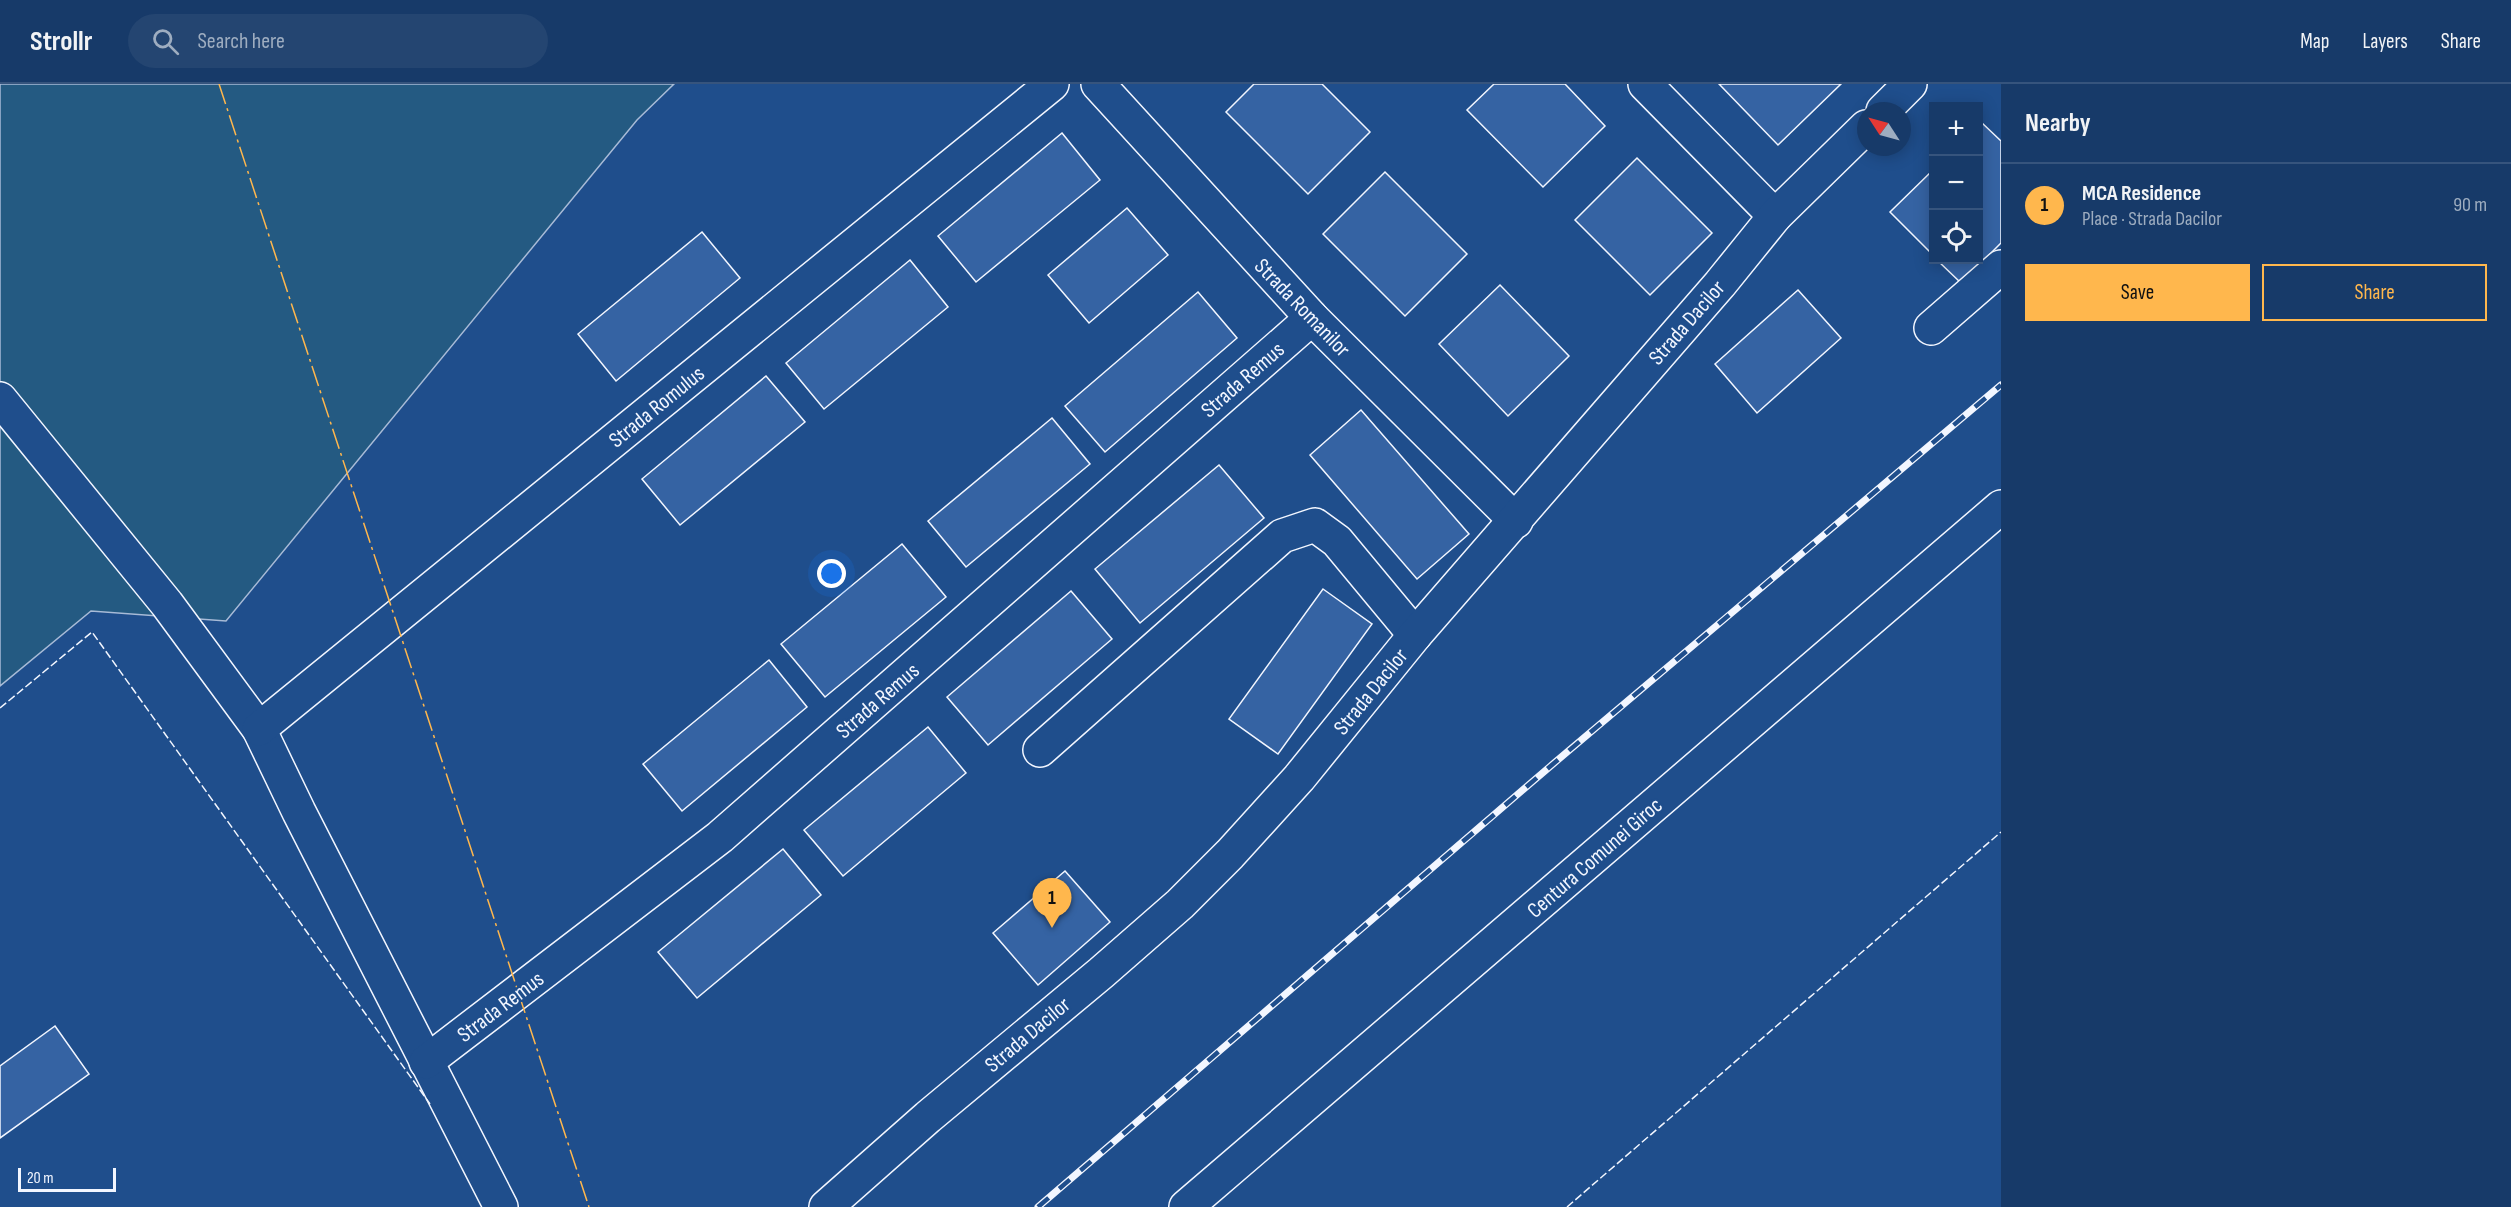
<!DOCTYPE html>
<html lang="en">
<head>
<meta charset="utf-8">
<style>
  :root { --surface:#173a69; --page:#244571; --text:#f1f3f6; --muted:#9eadc0; --line:#36547d; --accent:#ffb74d }
  body { margin:0; font-family:"Sofia Sans Condensed",sans-serif; background:var(--page); color:var(--text) }
  .controls { position:absolute; right:18px; top:18px; display:grid; overflow:hidden; border-radius:0px; box-shadow:0 3px 15px #0003 }
  .controls button { width:54px; height:54px; display:grid; place-items:center; padding:0; border:0; border-bottom:2px solid var(--line); background:var(--surface); color:var(--text); font:30px sans-serif }
  .compass { position:absolute; left:1857px; top:18px; width:54px; height:54px; border-radius:50%; background:var(--surface); box-shadow:0 3px 15px #0003; rotate:306deg }
  .scale { position:absolute; left:18px; bottom:15px; width:98px; box-sizing:border-box; padding-left:6px; border:3px solid #f2f6ff; border-top:0; font-size:16px; line-height:21px; white-space:nowrap; color:#f2f6ff; -webkit-text-stroke:4px #1f4e8c; paint-order:stroke }
  .you { position:absolute; left:832px; top:490px; width:21px; height:21px; margin:-15px; border:4px solid #fff; border-radius:50%; background:#1a73e8; box-shadow:0 0 0 9px #1a73e833 }
  .badge { display:grid; place-items:center; width:39px; height:39px; border-radius:50%; background:var(--accent); color:#111; font-size:20px; font-weight:700 }
  .pin { position:absolute; translate:-50% -50px; filter:drop-shadow(0 2px 3px #0008) }
  .pin::after { content:''; position:absolute; top:32px; width:21px; height:18px; background:inherit; clip-path:polygon(0 0,100% 0,50% 100%) }
  .list { margin:0; padding:0; list-style:none }
  h2 { display:flex; justify-content:space-between; align-items:center; height:78px; margin:0; padding:0 24px; font-size:26px }
  h2 small { font-size:20px; font-weight:400; color:var(--muted) }
  .list li { display:grid; grid-template-columns:39px 1fr auto; gap:18px; align-items:center; box-sizing:border-box; height:84px; padding:0 24px; border-top:2px solid var(--line) }
  .list b { display:block; font-size:22px; white-space:nowrap }
  .list p { margin:0; font-size:20px; white-space:nowrap; color:var(--muted) }
  .list em { font-size:20px; font-style:normal; color:var(--muted) }
  .actions { display:flex; gap:12px; padding:18px 24px }
  .actions a { flex:1; padding:14px 0; border:2px solid var(--accent); border-radius:0px; text-align:center; font-size:21px; color:var(--accent) }
  .actions .main { background:var(--accent); color:#111 }
  .icon { flex:none; width:33px; height:33px; fill:none; stroke:currentColor; stroke-width:2; stroke-linecap:round; stroke-linejoin:round }
  .map { position:relative; flex:none; width:2001px; height:1123px; overflow:hidden }
  header { display:flex; align-items:center; gap:36px; box-sizing:border-box; height:84px; padding:0 30px; background:var(--surface); border-bottom:2px solid var(--line) }
  header strong { font-size:28px }
  nav { display:flex; gap:33px; margin-inline-start:auto; font-size:21px }
  .search { width:420px; height:54px; background:var(--page); display:flex; align-items:center; gap:15px; box-sizing:border-box; padding:0 21px; border-radius:33px; color:var(--muted); font-size:22px }
  main { display:flex }
  aside { flex:1; background:var(--surface) }
  .map>svg:first-child { display:block }
  .green { fill:#245a82; stroke:#a8bbd7; stroke-width:1.5 }
  .building { fill:#3563a3; stroke:#f2f6ff; stroke-width:1.5 }
  .lines { fill:none; stroke-linecap:round; stroke-linejoin:round }
  .minor-casing { stroke:#f2f6ff; stroke-width:36 }
  .major-casing { stroke:#f2f6ff; stroke-width:36 }
  .minor { stroke:#1f4e8c; stroke-width:33 }
  .major { stroke:#1f4e8c; stroke-width:33 }
  .rail-casing { stroke:#f2f6ff; stroke-width:7 }
  .rail { stroke:#1f4e8c; stroke-width:4.5; stroke-dasharray:14; stroke-linecap:butt }
  .fence { stroke:#f2f6ff; stroke-width:1.5; stroke-dasharray:8 3; stroke-linecap:butt }
  .power { stroke:#ffb74d; stroke-width:1.5; stroke-dasharray:21 4.5 3 4.5; stroke-linecap:butt }
  .labels { text-anchor:middle; stroke-width:4.5; stroke-linejoin:round; paint-order:stroke }
  .street-label { font-size:22px; fill:#f2f6ff; stroke:#1f4e8c }
</style>
</head>
<body>
<header>
<strong>Strollr</strong>
<div class="search"><svg class="icon" aria-label="search" viewBox="0 0 24 24"><circle cx="10" cy="10" r="6"/><path d="M15 15l6 6"/></svg>Search here</div>
<nav><a>Map</a><a>Layers</a><a>Share</a></nav>
</header>
<main>
<div class="map">
<svg width="2001" height="1123" viewBox="0 0 2001 1123">
  <rect width="100%" height="100%" fill="#1f4e8c"/>
  <polygon class="green" points="0,0 674,0 637,36 226,537 91,527 0,602"/>
  <g class="building">
    <polygon points="1254,0 1322,0 1370,48 1308,110 1226,28"/>
    <polygon points="1494,0 1565,0 1605,42 1543,103 1467,26"/>
    <polygon points="1719,0 1841,0 1778,61"/>
    <polygon points="1981,38 2001,57 2001,159 1961,199 1937,176 1978,176 1978,40"/>
    <polygon points="1062,49 1100,96 976,198 938,152"/>
    <polygon points="1637,74 1712,149 1650,211 1575,136"/>
    <polygon points="1934,85 1934,172 1890,128"/>
    <polygon points="1385,88 1467,170 1405,232 1323,150"/>
    <polygon points="1127,124 1168,171 1089,239 1048,191"/>
    <polygon points="702,148 740,194 616,297 578,250"/>
    <polygon points="910,176 948,223 824,325 786,279"/>
    <polygon points="1500,201 1569,272 1508,332 1439,260"/>
    <polygon points="1798,206 1841,254 1757,329 1715,280"/>
    <polygon points="1198,208 1237,254 1105,368 1065,322"/>
    <polygon points="766,292 805,338 680,441 642,395"/>
    <polygon points="1361,326 1469,450 1417,495 1310,371"/>
    <polygon points="1052,334 1090,380 966,483 928,437"/>
    <polygon points="1219,381 1264,434 1140,539 1095,485"/>
    <polygon points="902,460 946,513 825,613 781,560"/>
    <polygon points="1323,505 1372,540 1278,670 1229,635"/>
    <polygon points="1071,507 1112,555 988,661 947,613"/>
    <polygon points="769,576 807,623 682,727 643,680"/>
    <polygon points="928,643 966,689 843,792 804,746"/>
    <polygon points="783,765 821,811 697,914 658,868"/>
    <polygon points="1065,787 1110,838 1038,901 993,849"/>
    <polygon points="55,942 89,990 0,1054 0,982"/>
  </g>
  <g class="lines">
    <defs>
      <g id="minor">
        <polyline points="1098,0 1312,234 1516,437"/>
        <polyline points="1645,0 1775,132"/>
        <polyline points="1883,27 1910,0"/>
        <polyline points="1931,244 2001,183"/>
        <polyline points="0,315 167,520 259,645 299,728 501,1123"/>
        <polyline points="259,645 1052,0"/>
        <polyline points="1040,666 1282,452 1315,441 1337,457 1415,551"/>
        <polyline points="426,978 720,753 1312,234"/>
        <polyline points="826,1123 928,1033 1101,889 1180,820 1230,770 1299,694 1415,551 1720,200 1775,132 1866,43"/>
      </g>
      <polyline id="major" points="1186,1123 2001,423"/>
    </defs>
    <use href="#minor" class="minor-casing"/>
    <use href="#major" class="major-casing"/>
    <use href="#minor" class="minor"/>
    <use href="#major" class="major"/>
    <defs>
      <polyline id="rail" points="1038,1123 1553,680 2001,301"/>
    </defs>
    <use href="#rail" class="rail-casing"/>
    <use href="#rail" class="rail"/>
    <g class="fence">
      <polyline points="0,624 92,548 430,1020"/>
      <polyline points="1567,1123 2001,748"/>
    </g>
    <polyline class="power" points="219,0 589,1123"/>
  </g>
  <g class="labels">
    <g class="street-label">
      <text transform="translate(1303 223) rotate(46)" y="8">Strada Romanilor</text>
      <text transform="translate(1686 238) rotate(-49)" y="8">Strada Dacilor</text>
      <text transform="translate(1242 295) rotate(-41)" y="8">Strada Remus</text>
      <text transform="translate(656 322) rotate(-39)" y="8">Strada Romulus</text>
      <text transform="translate(1370 607) rotate(-51)" y="8">Strada Dacilor</text>
      <text transform="translate(877 616) rotate(-41)" y="8">Strada Remus</text>
      <text transform="translate(1594 773) rotate(-41)" y="8">Centura Comunei Giroc</text>
      <text transform="translate(500 922) rotate(-37)" y="8">Strada Remus</text>
      <text transform="translate(1027 950) rotate(-40)" y="8">Strada Dacilor</text>
    </g>
  </g>
</svg>
<div class="controls">
<button>+</button>
<button>−</button>
<button><svg class="icon" aria-label="locate" viewBox="0 0 24 24"><circle cx="12" cy="12" r="6"/><path d="M12 2v4M12 18v4M2 12h4M18 12h4"/></svg></button>
</div>
<svg class="compass" viewBox="-18 -18 36 36"><path d="M0-13l5 13h-10z" fill="#e53935"/><path d="M0 13l5-13h-10z" fill="#9eadc0"/></svg>
<div class="scale">20 m</div>
<div class="you"></div>
<div class="pin badge" style="left:1052px;top:844px">1</div>
</div>
<aside>
<h2>Nearby<small></small></h2>
<ul class="list">
<li><span class="badge">1</span><div><b>MCA Residence</b><p>Place · Strada Dacilor</p></div><em>90 m</em></li>
</ul>
<div class="actions"><a class="main">Save</a><a>Share</a></div>
</aside>
</main>
</body>
</html>
